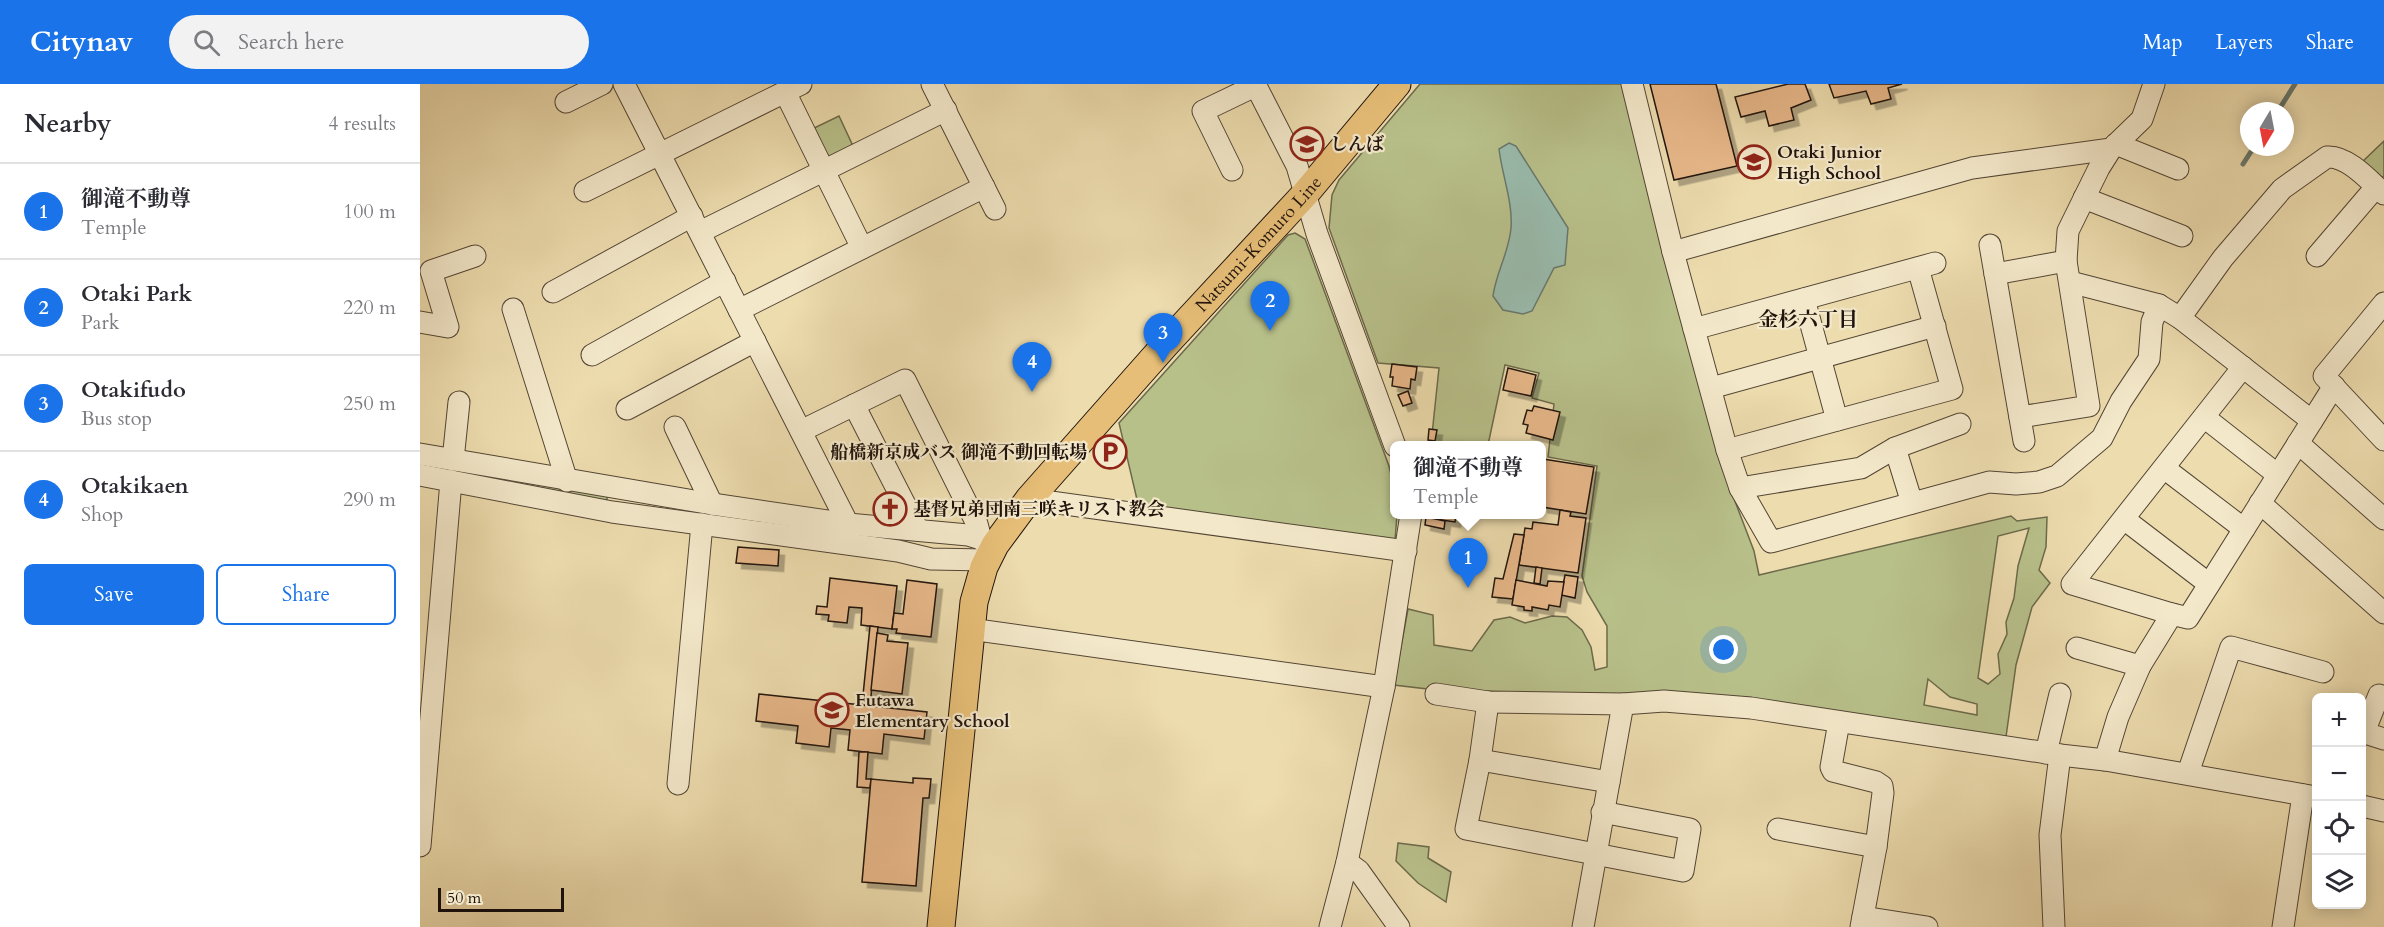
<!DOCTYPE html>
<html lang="en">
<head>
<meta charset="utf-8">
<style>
  :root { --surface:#fff; --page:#f2f2f3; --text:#2b2b33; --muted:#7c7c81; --line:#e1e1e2; --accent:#1a73e8 }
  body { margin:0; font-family:Cardo,"Noto Serif JP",serif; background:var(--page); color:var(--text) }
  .controls { position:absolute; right:18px; bottom:18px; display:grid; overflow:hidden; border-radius:9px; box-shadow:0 3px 15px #0003 }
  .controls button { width:54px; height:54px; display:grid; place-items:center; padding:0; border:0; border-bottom:2px solid var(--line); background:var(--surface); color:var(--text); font:30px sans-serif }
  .compass { position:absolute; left:1820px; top:18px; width:54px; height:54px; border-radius:50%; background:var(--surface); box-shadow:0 3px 15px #0003; rotate:190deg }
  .scale { position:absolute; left:18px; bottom:15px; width:126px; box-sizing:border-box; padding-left:6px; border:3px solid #20130c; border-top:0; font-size:16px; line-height:21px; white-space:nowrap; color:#20130c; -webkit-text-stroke:4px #f3e8ca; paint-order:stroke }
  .you { position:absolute; left:1304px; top:566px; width:21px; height:21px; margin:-15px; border:4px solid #fff; border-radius:50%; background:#1a73e8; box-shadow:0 0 0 9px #1a73e833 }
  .badge { display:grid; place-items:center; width:39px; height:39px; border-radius:50%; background:var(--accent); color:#fff; font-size:20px; font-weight:700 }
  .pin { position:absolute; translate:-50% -50px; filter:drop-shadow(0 2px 3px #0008) }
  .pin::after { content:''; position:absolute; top:32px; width:21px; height:18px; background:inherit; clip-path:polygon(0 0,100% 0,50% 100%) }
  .popup { position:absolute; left:970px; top:357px; width:156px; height:78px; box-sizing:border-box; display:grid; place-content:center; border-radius:9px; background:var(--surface); filter:drop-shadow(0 2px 4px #0005); font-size:20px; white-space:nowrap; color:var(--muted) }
  .popup b { font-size:22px; color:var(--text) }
  .popup::after { content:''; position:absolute; left:50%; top:100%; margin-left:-12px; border:12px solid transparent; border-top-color:var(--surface) }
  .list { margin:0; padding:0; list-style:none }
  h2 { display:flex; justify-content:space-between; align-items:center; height:78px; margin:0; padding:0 24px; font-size:26px }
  h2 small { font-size:20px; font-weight:400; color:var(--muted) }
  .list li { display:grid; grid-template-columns:39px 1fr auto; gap:18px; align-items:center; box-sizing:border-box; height:96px; padding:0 24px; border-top:2px solid var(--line) }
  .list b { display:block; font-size:22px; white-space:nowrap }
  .list p { margin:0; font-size:20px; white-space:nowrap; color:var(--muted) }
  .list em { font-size:20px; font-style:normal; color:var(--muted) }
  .actions { display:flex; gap:12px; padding:18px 24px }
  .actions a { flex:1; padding:14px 0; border:2px solid var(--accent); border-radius:9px; text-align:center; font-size:21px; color:var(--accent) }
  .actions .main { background:var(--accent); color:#fff }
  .icon { flex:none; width:33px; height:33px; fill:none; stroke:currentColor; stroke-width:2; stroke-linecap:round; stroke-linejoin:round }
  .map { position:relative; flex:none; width:1964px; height:843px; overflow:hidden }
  header { display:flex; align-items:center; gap:36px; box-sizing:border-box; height:84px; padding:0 30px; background:var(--accent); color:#fff }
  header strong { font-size:28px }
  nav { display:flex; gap:33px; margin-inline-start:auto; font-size:21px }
  .search { width:420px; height:54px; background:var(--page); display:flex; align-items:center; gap:15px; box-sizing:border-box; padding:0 21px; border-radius:33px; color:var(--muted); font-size:22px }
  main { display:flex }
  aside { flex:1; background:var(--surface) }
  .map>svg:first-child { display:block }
  .green { fill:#b8c08a; stroke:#6c6a4b; stroke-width:1.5; fill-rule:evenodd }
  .water { fill:#99bbad; stroke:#69786d; stroke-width:1.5 }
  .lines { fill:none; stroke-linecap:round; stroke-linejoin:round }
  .stream { stroke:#69786d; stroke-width:5 }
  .building { fill:#e7b789; stroke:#20130c; stroke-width:1.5; filter:url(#shadow) }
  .minor-casing { stroke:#534534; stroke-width:23 }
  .major-casing { stroke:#20130c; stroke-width:29 }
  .minor { stroke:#f3e8ca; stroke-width:21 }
  .major { stroke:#e6be77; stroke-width:27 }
  .labels { text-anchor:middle; stroke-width:4.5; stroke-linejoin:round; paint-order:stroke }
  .poi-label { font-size:18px; font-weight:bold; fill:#20130c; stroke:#f3e8ca; text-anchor:start }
  .street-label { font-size:18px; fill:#20130c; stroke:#f3e8ca }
  .neighbourhood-label { font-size:20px; font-weight:bold; fill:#20130c; stroke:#f3e8ca }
</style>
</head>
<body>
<header>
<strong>Citynav</strong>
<div class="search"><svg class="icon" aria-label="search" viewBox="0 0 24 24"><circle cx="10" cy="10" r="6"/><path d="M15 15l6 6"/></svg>Search here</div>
<nav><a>Map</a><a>Layers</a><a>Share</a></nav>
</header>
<main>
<aside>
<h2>Nearby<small>4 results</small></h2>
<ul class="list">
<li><span class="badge">1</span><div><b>御滝不動尊</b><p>Temple</p></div><em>100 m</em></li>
<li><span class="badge">2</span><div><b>Otaki Park</b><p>Park</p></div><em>220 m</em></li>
<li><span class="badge">3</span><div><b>Otakifudo</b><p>Bus stop</p></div><em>250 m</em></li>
<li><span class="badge">4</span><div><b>Otakikaen</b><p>Shop</p></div><em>290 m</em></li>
</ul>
<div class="actions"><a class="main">Save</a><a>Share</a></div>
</aside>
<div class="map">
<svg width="1964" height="843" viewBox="0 0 1964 843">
  <defs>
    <filter id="shadow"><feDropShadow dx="5.5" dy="5.5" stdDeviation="0" flood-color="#0004"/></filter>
  </defs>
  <rect width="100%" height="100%" fill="#eddcae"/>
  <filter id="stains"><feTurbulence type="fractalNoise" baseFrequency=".00333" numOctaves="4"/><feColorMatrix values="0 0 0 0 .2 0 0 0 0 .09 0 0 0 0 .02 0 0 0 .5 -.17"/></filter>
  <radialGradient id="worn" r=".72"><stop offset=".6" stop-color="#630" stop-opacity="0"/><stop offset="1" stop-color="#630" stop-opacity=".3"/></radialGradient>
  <g class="green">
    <path d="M1000,0H1206L1300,378L1334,467L1339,491L1591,432L1597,437L1627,433L1626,463L1619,486L1630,499L1612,523L1596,581L1585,660L1453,640L1076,613L974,601L988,525L1013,531L1014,561L1052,567L1074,536L1090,533L1105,539L1132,532L1147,533L1162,546L1171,563L1175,586L1187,583V542L1167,508L1162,492L1177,382L1128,373L1134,320L1112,314L1119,289L1085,281L1068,361L1011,360L1019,284L958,279L909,144L912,111L919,96ZM1609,444L1598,482L1594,514L1586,538L1587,550L1578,570L1580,590L1568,600L1558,594L1578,452ZM1508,595L1530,613L1557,620V631L1504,621Z"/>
    <polygon points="419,32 433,62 408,75 390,46"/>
    <polygon points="1964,57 1964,92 1958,97 1941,79"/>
    <polygon points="875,149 885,155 969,382 974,403 974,430 977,431 975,456 719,424 699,339 868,151"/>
    <polygon points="61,385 187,410 187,417 76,400"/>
    <polygon points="978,759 1009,763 1008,774 1031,788 1026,818 998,799 976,777"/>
  </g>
  <path class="water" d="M1089,59L1096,62L1148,144L1145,181L1134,184L1112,227L1103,230L1083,226L1073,212C1076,189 1089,168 1091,144C1093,118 1082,91 1079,65Z"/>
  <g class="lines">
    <g class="stream">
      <polyline points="1858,27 1875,0"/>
      <polyline points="1823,80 1834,63"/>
    </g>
  </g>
  <g class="building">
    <polygon points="1230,0 1296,0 1317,82 1254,96"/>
    <polygon points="1368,0 1385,0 1391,16 1371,24 1374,36 1349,42 1345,27 1321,33 1315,13"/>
    <polygon points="1409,0 1482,0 1468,4 1471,15 1451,20 1446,7 1414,14"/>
    <polygon points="972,280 997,283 995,296 991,295 990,305 972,302 973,293 970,293"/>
    <polygon points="1088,284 1116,291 1111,312 1083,306"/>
    <polygon points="988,307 992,319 983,322 978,311"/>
    <polygon points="1114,322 1140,328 1133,356 1106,349 1108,341 1103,340 1107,326 1112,327"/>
    <polygon points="1009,345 1017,346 1015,357 1008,356"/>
    <polygon points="1123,375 1174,383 1166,430 1122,423"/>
    <polygon points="1140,426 1151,428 1150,432 1166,434 1158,489 1099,481 1105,444 1112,445 1113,438 1138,441"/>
    <polygon points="1002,430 1036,430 1035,438 1002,433"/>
    <polygon points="1006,433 1025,437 1024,445 1005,441"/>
    <polygon points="1094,450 1104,451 1093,515 1072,513 1075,494 1083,495"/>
    <polygon points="318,463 359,466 358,482 316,479"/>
    <polygon points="1116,483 1122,484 1120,500 1114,499"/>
    <polygon points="1145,491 1158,493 1155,514 1141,511"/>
    <polygon points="410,494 477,502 472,545 441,541 442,524 429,523 427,539 408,537 409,531 396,530 397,522 407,523"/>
    <polygon points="487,496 517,500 511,553 476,549 477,545 472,545 474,529 483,530"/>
    <polygon points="1096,496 1127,502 1128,497 1144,498 1140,523 1129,521 1128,526 1112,523 1112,527 1104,526 1104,523 1092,521"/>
    <polygon points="450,542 458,543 450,622 442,621"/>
    <polygon points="457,549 468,551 467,557 488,559 482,610 451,606"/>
    <polygon points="339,610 507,628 504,655 464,650 462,670 428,666 430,646 411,644 409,663 376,659 378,642 336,637"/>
    <polygon points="439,668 448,668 446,695 451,695 450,704 437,703"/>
    <polygon points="493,694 511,695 509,714 503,714 496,802 442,798 451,695 493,699"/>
  </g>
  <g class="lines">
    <defs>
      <g id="minor">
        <polyline points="204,0 428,440"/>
        <polyline points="512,0 575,125"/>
        <polyline points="835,0 877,82 897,150 975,362"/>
        <polyline points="1212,0 1253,168 1307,366 1320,404 1351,458 1569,398 1596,400 1619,398 1637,392 1682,354 1701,317 1729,275 1732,238 1739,221"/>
        <polyline points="365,8 442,164"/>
        <polyline points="146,18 182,0"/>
        <polyline points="1696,60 1758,85"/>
        <polyline points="812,86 783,27 835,2"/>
        <polyline points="165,107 381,0"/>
        <polyline points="1664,114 1762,152"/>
        <polyline points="280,148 526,26"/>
        <polyline points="1570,161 1604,357"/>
        <polyline points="1253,168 1552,84 1691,65"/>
        <polyline points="1897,172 1956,103"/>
        <polyline points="1575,190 1646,177"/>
        <polyline points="1650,198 1739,221 1760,234 1892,337"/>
        <polyline points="133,208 272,132"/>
        <polyline points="1384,215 1417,336"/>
        <polyline points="1964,219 1904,292 1964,356"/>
        <polyline points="93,225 147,397"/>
        <polyline points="319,226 564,103"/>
        <path d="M1760,234L1803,174L1862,105L1907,73C1927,71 1950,97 1964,110"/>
        <polyline points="0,238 28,243 11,187 55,172"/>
        <polyline points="1274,245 1515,179"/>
        <polyline points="172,271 305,197"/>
        <polyline points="1291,304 1515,242"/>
        <polyline points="434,321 498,446"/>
        <polyline points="207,325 335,257"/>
        <polyline points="1600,333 1669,322 1646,177 1648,147 1679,84 1691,65 1722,35 1734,0"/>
        <polyline points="1784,333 1858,391"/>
        <polyline points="255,343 292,420"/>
        <polyline points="381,347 485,296 557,440 561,455"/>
        <polyline points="1878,359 1964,435"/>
        <polyline points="1475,364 1492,419"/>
        <polyline points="1307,366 1532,305 1498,184"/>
        <polyline points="0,370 292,420 428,440 548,451 561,455 572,466"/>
        <polyline points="33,376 39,318"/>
        <polyline points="1744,384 1824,445"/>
        <polyline points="0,391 192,428 478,467 511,475 567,476"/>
        <polyline points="1320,404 1441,384 1475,364 1540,340"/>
        <polyline points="609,415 986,467"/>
        <polyline points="1840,419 1964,529"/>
        <polyline points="1704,435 1789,500"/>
        <polyline points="1752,530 1652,500 1823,283"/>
        <polyline points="550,545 964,603"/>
        <polyline points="1657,564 1720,582"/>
        <polyline points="1016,610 1068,618 1203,620 1244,617 1331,624 1640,671 1685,676 1896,713"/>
        <polyline points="1068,618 1060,676 1046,745 1263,787 1270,745 1182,728"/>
        <polyline points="1419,638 1411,683 1413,687 1456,698 1462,702 1463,709 1456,763 1441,843"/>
        <polyline points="1942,648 1964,655"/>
        <polyline points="1944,648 1959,611"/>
        <polyline points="1626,669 1640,610"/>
        <polyline points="1060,676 1189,698"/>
        <polyline points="1685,676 1698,633 1720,582 1752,530 1768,534 1914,302"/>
        <polyline points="1768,689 1811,563 1903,588"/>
        <polyline points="258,700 282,440"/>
        <polyline points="1942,722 1964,727"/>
        <polyline points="1358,745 1456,763"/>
        <polyline points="0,762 31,397"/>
        <polyline points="927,778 939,787 979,843"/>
        <polyline points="1443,833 1507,843"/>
        <polyline points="910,843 927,778 964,603 991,430"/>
        <polyline points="1163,843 1203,620"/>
        <polyline points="1634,843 1630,751 1640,671"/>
        <polyline points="1863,843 1883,711"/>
      </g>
      <g id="major">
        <path id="s1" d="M521,843L554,518L564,483L575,461L609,415L746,260L885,110L977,0"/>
      </g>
    </defs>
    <use href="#minor" class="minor-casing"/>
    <use href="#major" class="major-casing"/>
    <use href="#minor" class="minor"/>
    <use href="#major" class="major"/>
  </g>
  <defs>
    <symbol id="school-ring" viewBox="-11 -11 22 22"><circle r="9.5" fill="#f3e8ca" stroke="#8f2418" stroke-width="1.5"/><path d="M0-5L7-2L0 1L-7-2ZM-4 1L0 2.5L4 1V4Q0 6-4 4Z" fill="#8f2418"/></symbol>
    <symbol id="parking-ring" viewBox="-11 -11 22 22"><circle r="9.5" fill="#f3e8ca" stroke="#8f2418" stroke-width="1.5"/><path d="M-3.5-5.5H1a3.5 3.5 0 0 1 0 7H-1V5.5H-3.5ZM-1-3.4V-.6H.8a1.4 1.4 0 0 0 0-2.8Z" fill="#8f2418"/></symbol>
    <symbol id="church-ring" viewBox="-11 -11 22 22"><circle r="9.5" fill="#f3e8ca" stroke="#8f2418" stroke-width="1.5"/><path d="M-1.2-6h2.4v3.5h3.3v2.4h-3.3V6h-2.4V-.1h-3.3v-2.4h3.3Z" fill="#8f2418"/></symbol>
  </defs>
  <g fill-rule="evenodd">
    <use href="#school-ring" x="868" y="41" width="38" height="38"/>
    <use href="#school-ring" x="1315" y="59" width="38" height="38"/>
    <use href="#parking-ring" x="671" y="349" width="38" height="38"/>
    <use href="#church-ring" x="451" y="406" width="38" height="38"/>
    <use href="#school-ring" x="393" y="607" width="38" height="38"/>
  </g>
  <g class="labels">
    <g class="poi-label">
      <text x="910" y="66">しんば</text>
      <text x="1357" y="74">Otaki Junior<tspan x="1357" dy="21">High School</tspan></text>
      <text x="667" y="374" text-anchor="end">船橋新京成バス 御滝不動回転場</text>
      <text x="493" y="431">基督兄弟団南三咲キリスト教会</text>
      <text x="435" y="622">Futawa<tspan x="435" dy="21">Elementary School</tspan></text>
    </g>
    <g class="street-label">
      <text dy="6" stroke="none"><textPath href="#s1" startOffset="788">Natsumi-Komuro Line</textPath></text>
    </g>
    <g class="neighbourhood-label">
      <text x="1388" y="242">金杉六丁目</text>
    </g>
  </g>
  <rect width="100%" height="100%" filter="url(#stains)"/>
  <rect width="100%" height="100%" fill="url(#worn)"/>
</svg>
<div class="controls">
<button>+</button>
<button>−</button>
<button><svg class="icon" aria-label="locate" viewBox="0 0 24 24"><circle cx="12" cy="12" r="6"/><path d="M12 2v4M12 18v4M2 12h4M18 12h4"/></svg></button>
<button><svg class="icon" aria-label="layers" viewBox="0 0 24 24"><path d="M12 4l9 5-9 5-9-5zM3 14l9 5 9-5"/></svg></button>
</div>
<svg class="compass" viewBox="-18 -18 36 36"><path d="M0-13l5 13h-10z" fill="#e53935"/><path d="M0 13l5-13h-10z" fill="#7c7c81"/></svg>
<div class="scale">50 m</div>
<div class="you"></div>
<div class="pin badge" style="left:1048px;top:504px">1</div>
<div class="popup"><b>御滝不動尊</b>Temple</div>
<div class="pin badge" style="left:850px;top:247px">2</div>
<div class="pin badge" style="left:743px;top:279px">3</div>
<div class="pin badge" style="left:612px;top:308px">4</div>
</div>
</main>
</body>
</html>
